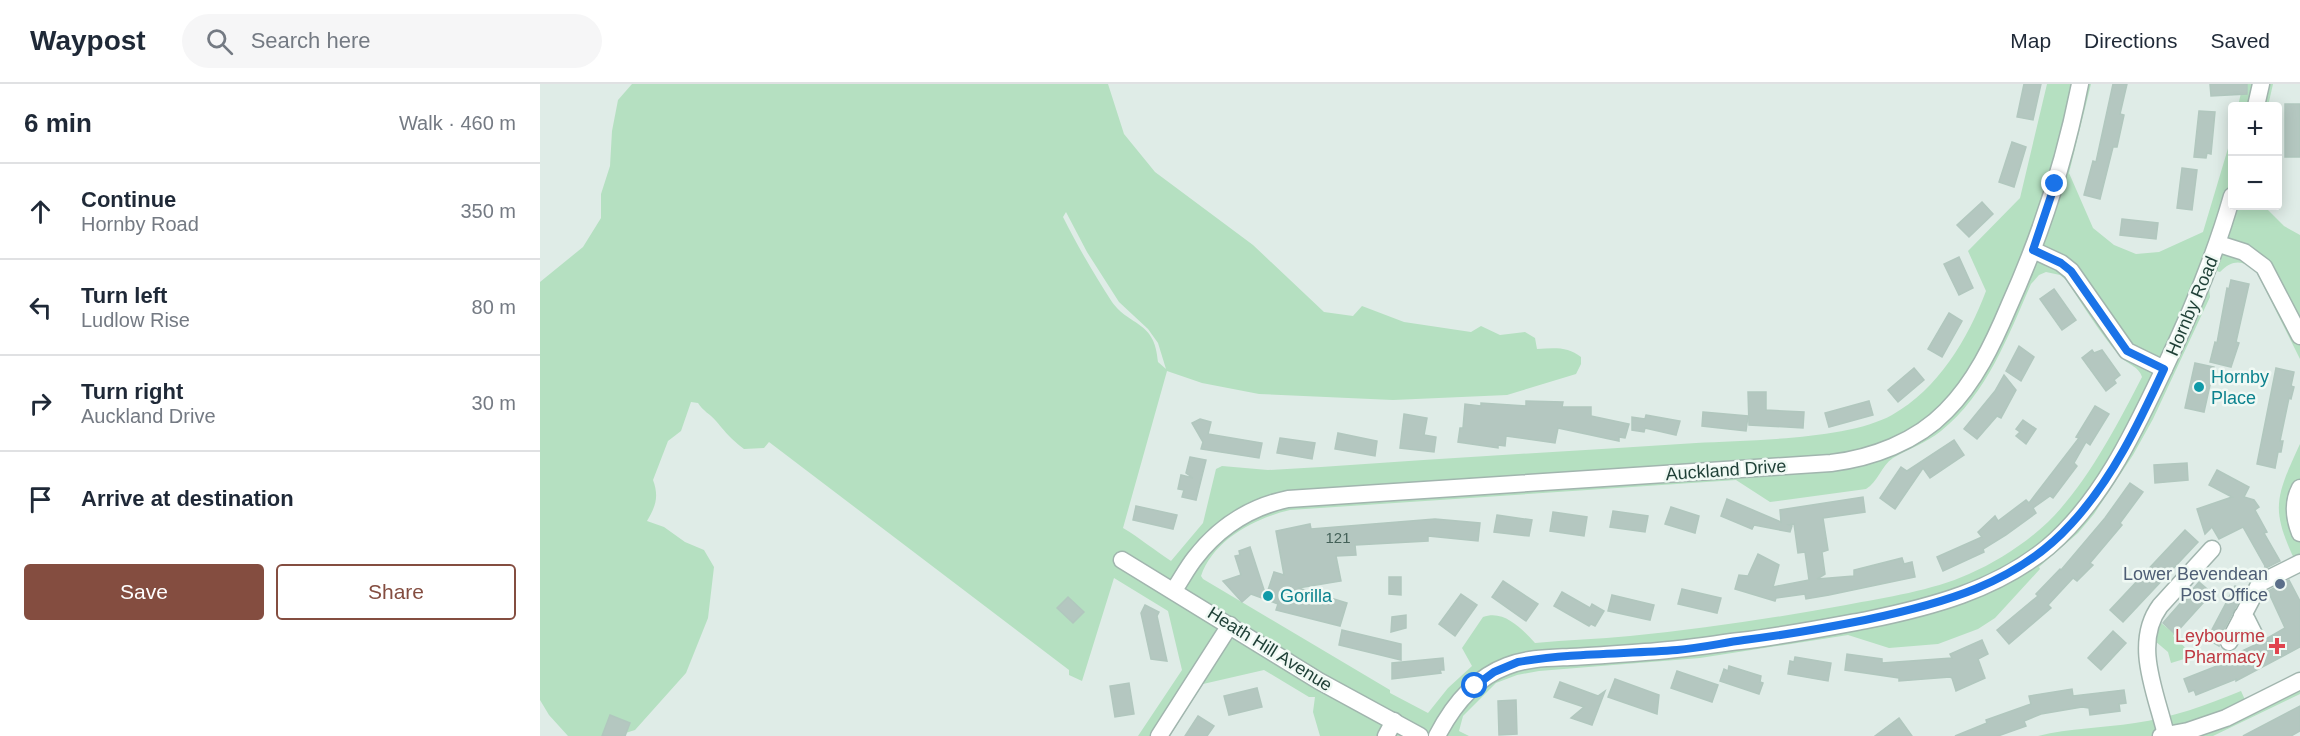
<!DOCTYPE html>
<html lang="en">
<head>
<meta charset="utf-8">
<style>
  :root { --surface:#fff; --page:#f6f6f7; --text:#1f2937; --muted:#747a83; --line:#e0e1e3; --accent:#844d40 }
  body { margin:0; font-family:Arial,sans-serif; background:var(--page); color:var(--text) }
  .controls { position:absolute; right:18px; top:18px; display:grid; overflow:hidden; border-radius:6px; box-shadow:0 3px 15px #0003 }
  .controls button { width:54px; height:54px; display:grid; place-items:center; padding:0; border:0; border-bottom:2px solid var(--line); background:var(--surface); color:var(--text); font:30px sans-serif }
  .stop { position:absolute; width:18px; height:18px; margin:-14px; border:4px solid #1a73e8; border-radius:50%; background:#fff }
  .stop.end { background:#1a73e8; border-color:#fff; box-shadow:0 2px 6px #0008 }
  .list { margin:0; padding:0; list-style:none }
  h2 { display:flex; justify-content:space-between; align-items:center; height:78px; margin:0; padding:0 24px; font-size:26px }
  h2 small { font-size:20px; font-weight:400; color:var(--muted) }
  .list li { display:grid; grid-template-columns:39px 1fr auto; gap:18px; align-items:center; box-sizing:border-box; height:96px; padding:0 24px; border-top:2px solid var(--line) }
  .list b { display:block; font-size:22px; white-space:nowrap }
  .list p { margin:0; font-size:20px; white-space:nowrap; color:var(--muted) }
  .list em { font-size:20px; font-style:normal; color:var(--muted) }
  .actions { display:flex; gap:12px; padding:18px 24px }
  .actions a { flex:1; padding:14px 0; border:2px solid var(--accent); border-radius:6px; text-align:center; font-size:21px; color:var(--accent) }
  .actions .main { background:var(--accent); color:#fff }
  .icon { flex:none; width:33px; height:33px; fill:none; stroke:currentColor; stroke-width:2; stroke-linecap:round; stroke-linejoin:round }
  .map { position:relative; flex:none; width:1760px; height:652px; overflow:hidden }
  header { display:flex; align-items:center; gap:36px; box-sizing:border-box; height:84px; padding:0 30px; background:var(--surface); border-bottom:2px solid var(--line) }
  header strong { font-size:28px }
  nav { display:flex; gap:33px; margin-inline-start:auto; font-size:21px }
  .search { width:420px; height:54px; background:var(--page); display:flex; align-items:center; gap:15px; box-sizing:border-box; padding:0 21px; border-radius:33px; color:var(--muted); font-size:22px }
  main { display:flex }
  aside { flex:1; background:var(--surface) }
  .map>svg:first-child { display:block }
  .green { fill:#b5e0c1; fill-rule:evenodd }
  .building { fill:#b4c7c0; stroke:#b1c7be; stroke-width:1.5 }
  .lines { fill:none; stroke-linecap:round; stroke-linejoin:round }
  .minor-casing { stroke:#a1b5ae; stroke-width:19 }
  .minor { stroke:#fff; stroke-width:16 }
  .route { stroke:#1a73e8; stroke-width:8 }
  .culture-dot { fill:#0f9aa8; stroke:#f0f9f4; stroke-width:2 }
  .service-dot { fill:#5c6f8a; stroke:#f0f9f4; stroke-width:2 }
  .health-dot { fill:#e0444e; stroke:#f0f9f4; stroke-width:2 }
  .labels { text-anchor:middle; stroke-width:5; stroke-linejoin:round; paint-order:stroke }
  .number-label { font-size:15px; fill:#446158 }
  .street-label { font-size:18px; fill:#1e3f36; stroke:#f0f9f4 }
  .culture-label { font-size:18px; fill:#0d838f; stroke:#f0f9f4; text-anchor:start }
  .service-label { font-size:18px; fill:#4e5e75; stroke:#f0f9f4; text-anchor:end }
  .health-label { font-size:18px; fill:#be3a42; stroke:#f0f9f4; text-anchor:end }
</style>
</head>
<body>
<header>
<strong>Waypost</strong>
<div class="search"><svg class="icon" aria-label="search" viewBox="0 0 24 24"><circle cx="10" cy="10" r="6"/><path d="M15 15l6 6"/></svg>Search here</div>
<nav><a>Map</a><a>Directions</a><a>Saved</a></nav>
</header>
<main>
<aside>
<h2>6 min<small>Walk · 460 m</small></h2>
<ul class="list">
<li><svg class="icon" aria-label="ahead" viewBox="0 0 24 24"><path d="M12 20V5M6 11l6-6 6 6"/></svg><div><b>Continue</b><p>Hornby Road</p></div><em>350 m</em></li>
<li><svg class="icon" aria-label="left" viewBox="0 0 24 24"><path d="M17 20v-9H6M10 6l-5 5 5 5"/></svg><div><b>Turn left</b><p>Ludlow Rise</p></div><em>80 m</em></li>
<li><svg class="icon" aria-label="right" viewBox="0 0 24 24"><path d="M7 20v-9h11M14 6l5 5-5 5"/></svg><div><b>Turn right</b><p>Auckland Drive</p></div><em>30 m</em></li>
<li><svg class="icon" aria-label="arrive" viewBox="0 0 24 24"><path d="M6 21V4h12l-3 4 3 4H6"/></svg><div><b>Arrive at destination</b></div></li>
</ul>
<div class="actions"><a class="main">Save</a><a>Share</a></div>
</aside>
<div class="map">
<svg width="1760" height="652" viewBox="0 0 1760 652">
  <rect width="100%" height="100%" fill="#dfece7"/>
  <g class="green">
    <path d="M92,0H568L584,50L615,88L713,161L784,228L813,232L822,222L864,238L931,248L941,242L960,251L985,248L995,254L997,265C1013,264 1028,262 1041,273V280L1036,290L967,311L853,316L719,310L662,299L627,287L583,444C600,454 614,466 631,477L663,439L676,385L682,382L728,386L781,383C906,374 1031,367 1156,359C1209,356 1307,356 1352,331C1398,305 1428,255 1446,207L1428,167L1480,114L1507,0H1551L1529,89L1553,144L1574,161L1596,170L1619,168L1663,148L1692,51V122H1724L1744,142L1760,151V275L1715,185C1701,176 1692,176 1680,188L1667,184L1670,213L1613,335L1593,371L1554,430L1538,449L1499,483L1500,485L1455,534L1438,545L1398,560L1349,564L1308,551L1160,574L999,587L977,591L956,599L923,632L919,647L929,652H780L773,628L775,613H769L724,586L663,600L630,652H598L642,586L628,527L574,494L542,597L529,591V586L229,358L224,364L204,365C190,354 187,350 176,337C170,330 163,327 158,319L151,318L141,347L128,357L113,396C119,412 116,422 107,437L124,443L145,458L164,466L174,483L168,534L146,589L95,646L76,652H28L9,631L0,616V198L43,163L61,134V110L70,82L72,47L78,16ZM526,128L547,168L579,218L608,245L618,259L626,285L618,278C615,236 590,243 572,218C554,190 538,163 523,133ZM1506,188L1520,191L1526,196C1543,221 1559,248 1579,271C1586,280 1599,282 1602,293C1578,340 1546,401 1508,438C1486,459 1457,478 1429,490C1391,507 1347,513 1306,521C1235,534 1162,545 1090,552C1059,555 1027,556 995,559C982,545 964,525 943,533L922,564L932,582L908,604L888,629L850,609V606L663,495L661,492C673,456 715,434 750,426L1196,396L1230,418L1326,405C1338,398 1341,382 1353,374C1368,365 1386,359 1401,347C1447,310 1468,252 1491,200L1499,191Z"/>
    <polygon points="1703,0 1733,0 1728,22 1698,22"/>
    <path d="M1760,360V485H1759C1731,427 1733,418 1760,360Z"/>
    <polygon points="1621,539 1635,550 1633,552 1654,572 1631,579 1628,568 1615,557"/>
    <path d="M1760,589V610L1673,652H1498C1530,644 1562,644 1595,639C1632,634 1666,621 1701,607L1706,618Z"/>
  </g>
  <g class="building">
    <polygon points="1484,0 1501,0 1493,36 1477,33"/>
    <polygon points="1573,0 1587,0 1580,30 1584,31 1577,63 1573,63 1560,115 1544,111 1553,77 1556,78"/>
    <polygon points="1670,0 1707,0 1707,10 1671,12"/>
    <rect x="1745" y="20" width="15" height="53"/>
    <polygon points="1659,27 1675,28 1671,70 1667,69 1666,74 1654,73"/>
    <polygon points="1472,58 1486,63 1474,103 1459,98"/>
    <polygon points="1642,84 1657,86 1652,126 1637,124"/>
    <polygon points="1442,118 1453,130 1429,153 1417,141"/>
    <polygon points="1582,135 1618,139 1616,155 1580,151"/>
    <polygon points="1419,173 1433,204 1419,211 1404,180"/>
    <polygon points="1691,196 1709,200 1696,258 1699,259 1691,283 1670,278 1675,258 1677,259 1687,204 1689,205"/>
    <polygon points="1514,205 1536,236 1522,246 1500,215"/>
    <polygon points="1409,229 1422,237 1402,273 1388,265"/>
    <polygon points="1479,262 1494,273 1481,297 1466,287"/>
    <polygon points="1552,266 1554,269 1562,266 1580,291 1574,296 1576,299 1566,307 1542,274"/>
    <polygon points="1655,279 1674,283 1664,328 1645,324"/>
    <polygon points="1374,284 1384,296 1358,318 1348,306"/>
    <polygon points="1736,284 1754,288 1751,302 1754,303 1751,315 1749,314 1740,357 1743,357 1741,368 1738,368 1735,384 1717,380"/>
    <polygon points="1464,291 1476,306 1461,334 1457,332 1437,355 1424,345 1455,307"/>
    <polygon points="1208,308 1226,308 1226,326 1264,328 1263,344 1209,341"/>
    <polygon points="986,317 1023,318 1022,323 1051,323 1051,332 1089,340 1085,354 1079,353 1079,357 1018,344 1015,359 966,352 965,362 958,361 958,364 918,358 920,344 923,344 925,320 941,322 941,319 986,322"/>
    <polygon points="1329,317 1333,331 1289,343 1285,329"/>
    <polygon points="1555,322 1569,330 1550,361 1546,358 1534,379 1537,382 1513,414 1510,412 1493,424 1496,429 1466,451 1443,465 1444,468 1403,487 1397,473 1442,453 1438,448 1455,432 1458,437 1486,416 1489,419 1539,354 1536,353"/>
    <polygon points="1163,328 1208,332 1206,347 1162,342"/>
    <polygon points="864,330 887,334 884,351 896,353 894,368 860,364"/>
    <polygon points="1106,331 1140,337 1136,351 1105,344 1104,348 1092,346 1092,333 1105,335"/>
    <polygon points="660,335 671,338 668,350 722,359 719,374 661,365 663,358 652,339"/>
    <polygon points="1483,336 1496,345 1486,360 1476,352 1480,348 1476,345"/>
    <polygon points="798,349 837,357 835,372 795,365"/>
    <polygon points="740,354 775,359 772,375 737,369"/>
    <polygon points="1414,356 1424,371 1390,394 1383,384 1355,425 1340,414 1361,383 1367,387"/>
    <polygon points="650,373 666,376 656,416 642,413 644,406 638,405 641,391 653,394 646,389"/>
    <polygon points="1647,379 1648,396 1615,399 1614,381"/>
    <polygon points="1677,386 1709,403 1704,413 1714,416 1719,423 1715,426 1727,448 1724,449 1740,477 1724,485 1725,482 1703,443 1679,455 1672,443 1665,450 1657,425 1692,413 1669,401"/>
    <polygon points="1590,399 1603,408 1580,439 1582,441 1550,479 1553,481 1537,497 1533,494 1508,521 1511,524 1469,560 1457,546 1498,512 1496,510 1520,485 1521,486 1565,434"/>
    <polygon points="1323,413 1325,428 1283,434 1288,466 1282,468 1285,490 1277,495 1314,492 1314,486 1362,474 1364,480 1372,478 1375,493 1289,511 1266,515 1265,510 1236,514 1235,517 1195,505 1199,491 1208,492 1218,470 1239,481 1233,503 1269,496 1265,468 1258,469 1254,440 1249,441 1252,442 1250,448 1214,441 1212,445 1181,432 1187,415 1241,438 1240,426"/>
    <polygon points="596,422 637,431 633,445 593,436"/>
    <polygon points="1131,423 1159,432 1155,449 1125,440"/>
    <polygon points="1073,427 1108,432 1105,448 1070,443"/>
    <polygon points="1013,428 1047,433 1044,452 1010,447"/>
    <polygon points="957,431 992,436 989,452 954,448"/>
    <polygon points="895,435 940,439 938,457 888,452 888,457 815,461 816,471 796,472 801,497 758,504 807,519 800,542 736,526 738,520 711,510 702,518 683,497 701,491 695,472 700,471 699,467 710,463 726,512 734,488 744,491 736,447 770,440 771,445"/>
    <polygon points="1645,446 1658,458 1583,538 1570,526"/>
    <polygon points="849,493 861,493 861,511 849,510"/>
    <polygon points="1749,496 1760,517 1760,563 1696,597 1696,595 1656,611 1654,606 1649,608 1644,595 1687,578 1685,575 1719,559 1745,544 1728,507"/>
    <polygon points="963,497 998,520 986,537 952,513"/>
    <polygon points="1659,498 1672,509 1635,550 1623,539"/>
    <polygon points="1695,502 1704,507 1680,553 1679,562 1667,555"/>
    <polygon points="1142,505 1181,514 1177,529 1138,520"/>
    <polygon points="1022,508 1050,524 1052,520 1064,527 1055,542 1051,540 1049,542 1014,522"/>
    <polygon points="921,510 937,521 915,552 899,540"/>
    <polygon points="1072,511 1114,521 1110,536 1068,527"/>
    <polygon points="528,513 544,528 533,539 517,524"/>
    <polygon points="605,521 619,528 617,532 627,577 611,575 601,529"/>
    <polygon points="866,531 866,544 851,548 852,533"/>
    <polygon points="802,546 861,560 861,576 799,561"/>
    <polygon points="1573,547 1586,559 1561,586 1548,574"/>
    <polygon points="1442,556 1448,570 1438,575 1445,594 1416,607 1412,594 1410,593 1359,597 1359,594 1305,586 1307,570 1342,575 1342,579 1412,574 1410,570"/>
    <polygon points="1255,573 1291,579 1288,597 1248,590 1250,577 1254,578"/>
    <polygon points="903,574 904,586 900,586 901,589 852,595 852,579"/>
    <polygon points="1189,582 1221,592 1220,598 1223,599 1219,610 1180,597 1184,585 1188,587"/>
    <polygon points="1137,587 1178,601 1172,618 1131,604"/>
    <polygon points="1075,595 1119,611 1117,630 1068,613"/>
    <polygon points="1020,598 1058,612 1065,607 1052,641 1031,634 1044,623 1014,613"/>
    <polygon points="589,599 594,630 575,633 570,602"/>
    <polygon points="717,604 722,623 689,631 684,612"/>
    <polygon points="1532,605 1533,612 1584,606 1586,619 1579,620 1580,627 1550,631 1549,624 1542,623 1501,630 1484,637 1486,642 1458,652 1415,652 1447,639 1446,636 1491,620 1489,612"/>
    <polygon points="976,616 977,650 959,651 958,617"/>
    <polygon points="1760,622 1760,647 1751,652 1703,652"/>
    <polygon points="70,631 90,639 85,652 62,652"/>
    <polygon points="658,632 674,642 667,652 645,652"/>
    <polygon points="1359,634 1372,652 1335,652"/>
  </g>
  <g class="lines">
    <defs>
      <g id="minor">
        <polyline points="1716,22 1721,0"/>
        <polyline points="1679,160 1704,168 1724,183 1760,252"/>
        <polyline points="1493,166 1521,179 1531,187 1587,267 1624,285"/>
        <path d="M1760,404C1752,419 1754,434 1760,449"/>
        <polyline points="582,476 779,597 880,652"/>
        <path d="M634,506C641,496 647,484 655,474C679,443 710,423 748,415L1291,379C1332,374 1376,358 1406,327C1435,298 1453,260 1469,222C1501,151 1525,76 1540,0"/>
        <polyline points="1702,532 1707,536 1714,550"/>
        <polyline points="1689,558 1720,499 1760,479"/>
        <path d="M1626,651C1617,611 1592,560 1620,522L1672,465"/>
        <polyline points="619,652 690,541"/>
        <polyline points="846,652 854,637"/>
        <path d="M897,652C912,623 935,594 967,582C987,574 1009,574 1030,573C1055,572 1080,570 1105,568C1137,566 1168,561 1200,557C1243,552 1284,544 1327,536C1391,523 1456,506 1508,463C1562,417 1594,348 1624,285C1651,229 1675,172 1692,112"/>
        <polyline points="1621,652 1648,647 1686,634 1760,597"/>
      </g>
    </defs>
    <use href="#minor" class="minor-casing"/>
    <use href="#minor" class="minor"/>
  </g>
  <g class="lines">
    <path class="route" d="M935,602L954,588L978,578C1030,569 1084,570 1137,566C1160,564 1182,559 1204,556C1245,551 1285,544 1325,536C1401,520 1477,500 1531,440C1572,396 1599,339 1624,285L1587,267L1531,187L1521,179L1493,166L1515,100"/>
  </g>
  <g class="culture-dot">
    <circle cx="1659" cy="303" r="6"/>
    <circle cx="728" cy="512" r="6"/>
  </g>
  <circle class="service-dot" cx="1740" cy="500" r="6"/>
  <path class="health-dot" d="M1734 553h6v6h6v6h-6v6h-6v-6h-6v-6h6z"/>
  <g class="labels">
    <g class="number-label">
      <text x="798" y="459">121</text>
    </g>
    <g class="street-label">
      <text transform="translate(1652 222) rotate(-67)" y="6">Hornby Road</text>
      <text transform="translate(1186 386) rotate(-4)" y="6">Auckland Drive</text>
      <text transform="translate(730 565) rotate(32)" y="6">Heath Hill Avenue</text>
    </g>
    <g class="culture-label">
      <text x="1671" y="299">Hornby<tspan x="1671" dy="21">Place</tspan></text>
      <text x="740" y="518">Gorilla</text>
    </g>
    <g class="service-label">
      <text x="1728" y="496">Lower Bevendean<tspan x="1728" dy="21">Post Office</tspan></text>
    </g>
    <g class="health-label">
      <text x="1725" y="558">Leybourme<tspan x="1725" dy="21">Pharmacy</tspan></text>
    </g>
  </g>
</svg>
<div class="controls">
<button>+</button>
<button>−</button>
</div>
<div class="stop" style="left:935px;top:602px"></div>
<div class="stop end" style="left:1515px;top:100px"></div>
</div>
</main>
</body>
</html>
